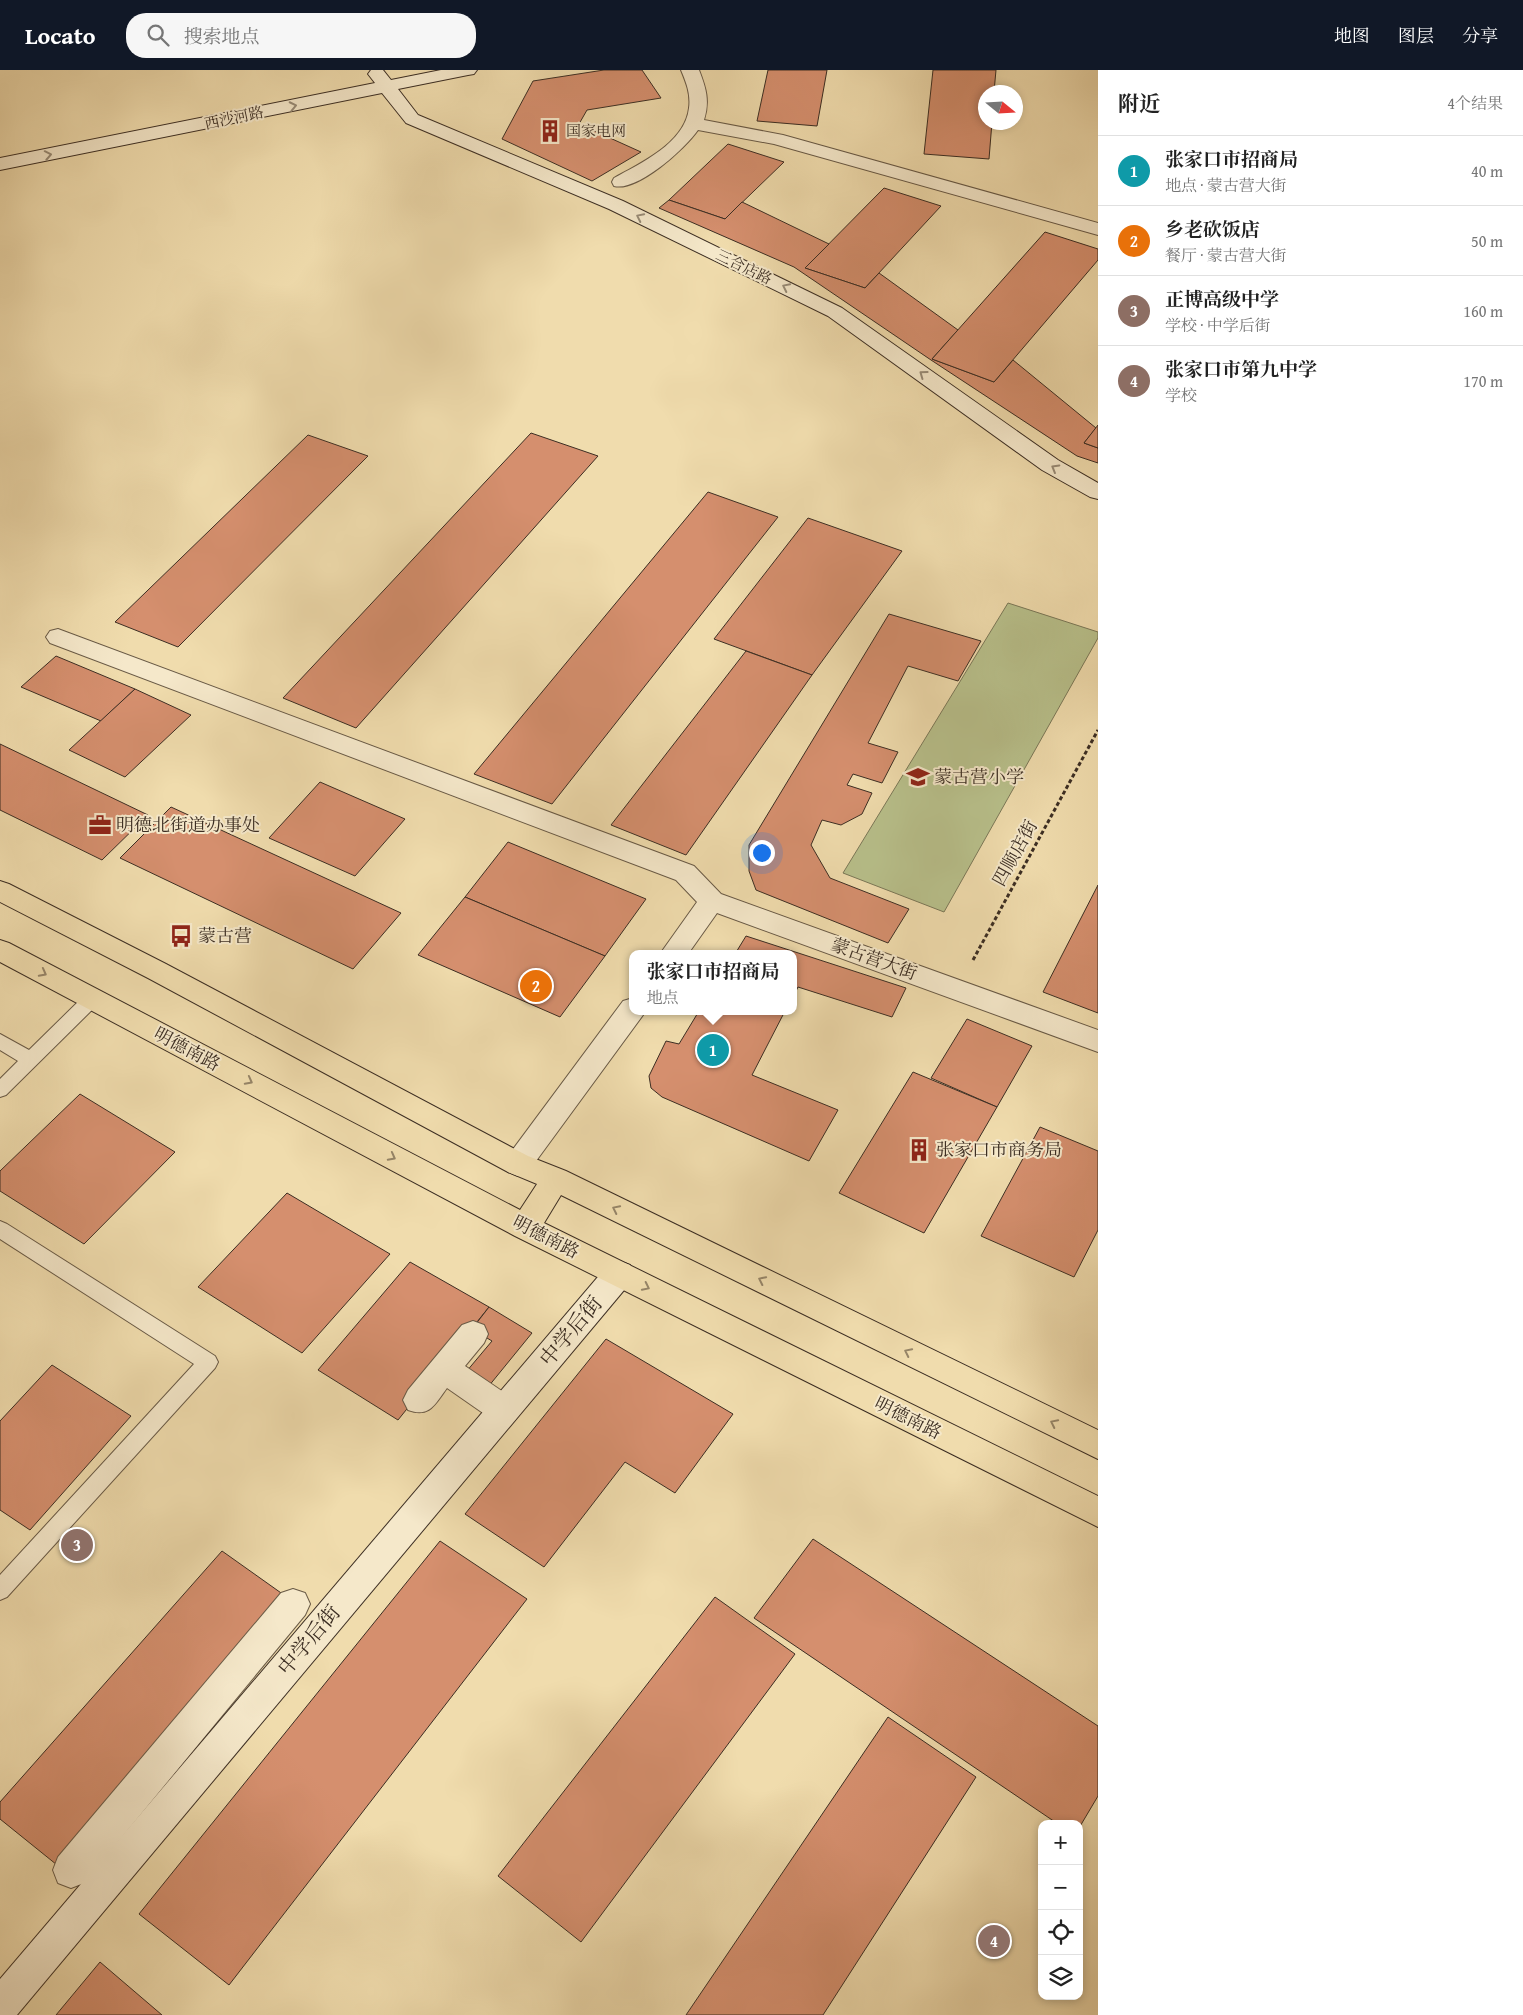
<!DOCTYPE html>
<html lang="zh">
<head>
<meta charset="utf-8">
<style>
  :root { --surface:#fff; --page:#f6f6f6; --text:#222; --muted:#767676; --line:#e0e0e0; --accent:#111827 }
  body { margin:0; font-family:"Gentium Book Plus","Noto Serif SC",serif; background:var(--page); color:var(--text) }
  .controls { position:absolute; right:15px; bottom:15px; display:grid; overflow:hidden; border-radius:10px; box-shadow:0 2px 8px #0003 }
  .controls button { width:45px; height:45px; display:grid; place-items:center; padding:0; border:0; border-bottom:1px solid var(--line); background:var(--surface); color:var(--text); font:25px sans-serif }
  .compass { position:absolute; left:978px; top:15px; width:45px; height:45px; border-radius:50%; background:var(--surface); box-shadow:0 2px 8px #0003; rotate:108deg }
  .you { position:absolute; left:761px; top:782px; width:18px; height:18px; margin:-12px; border:4px solid #fff; border-radius:50%; background:#1a73e8; box-shadow:0 0 0 8px #1a73e833 }
  .badge { display:grid; place-items:center; width:32px; height:32px; border-radius:50%; background:var(--accent); color:#fff; font-size:16px; font-weight:700 }
  .pin { position:absolute; translate:-50% -50%; border:2px solid #fff; box-shadow:0 1px 5px #0006 }
  .popup { position:absolute; left:629px; top:880px; width:168px; height:65px; box-sizing:border-box; display:grid; place-content:center; border-radius:10px; background:var(--surface); filter:drop-shadow(0 1px 4px #0005); font-size:16px; white-space:nowrap; color:var(--muted) }
  .popup b { font-size:19px; color:var(--text) }
  .popup::after { content:''; position:absolute; left:50%; top:100%; margin-left:-10px; border:10px solid transparent; border-top-color:var(--surface) }
  .list { margin:0; padding:0; list-style:none }
  h2 { display:flex; justify-content:space-between; align-items:center; height:65px; margin:0; padding:0 20px; font-size:21px }
  h2 small { font-size:16px; font-weight:400; color:var(--muted) }
  .list li { display:grid; grid-template-columns:32px 1fr auto; gap:15px; align-items:center; box-sizing:border-box; height:70px; padding:0 20px; border-top:1px solid var(--line) }
  .list b { display:block; font-size:19px; white-space:nowrap }
  .list p { margin:0; font-size:16px; white-space:nowrap; color:var(--muted) }
  .list em { font-size:16px; font-style:normal; color:var(--muted) }
  .icon { flex:none; width:28px; height:28px; fill:none; stroke:currentColor; stroke-width:2; stroke-linecap:round; stroke-linejoin:round }
  .map { position:relative; flex:none; width:1098px; height:1945px; overflow:hidden }
  header { display:flex; align-items:center; gap:30px; box-sizing:border-box; height:70px; padding:0 25px; background:var(--accent); color:#fff }
  header strong { font-size:24px }
  nav { display:flex; gap:28px; margin-inline-start:auto; font-size:18px }
  .search { width:350px; height:45px; background:var(--page); display:flex; align-items:center; gap:12px; box-sizing:border-box; padding:0 18px; border-radius:20px; color:var(--muted); font-size:19px }
  main { display:flex }
  aside { flex:1; background:var(--surface) }
  .map>svg:first-child { display:block }
  .green { fill:#b8c08b; stroke:#7a7757 }
  .building { fill:#d58f6e; stroke:#3c2e23 }
  .lines { fill:none; stroke-linecap:round; stroke-linejoin:round }
  .lane-casing { stroke:#695a46; stroke-width:2 }
  .street-casing { stroke:#695a46; stroke-width:2 }
  .secondary-casing { stroke:#3c2e23; stroke-width:2 }
  .primary-casing { stroke:#3c2e23; stroke-width:2 }
  .path { stroke:#3c2e23; stroke-width:3; stroke-dasharray:4 2.5; stroke-linecap:butt }
  .lane { fill:#f5e8ca; fill-rule:evenodd }
  .street { fill:#f5e8ca; fill-rule:evenodd }
  .secondary { fill:#f5e8ca; fill-rule:evenodd }
  .primary { fill:#f0dcad; fill-rule:evenodd }
  .oneway { stroke:#988b76 }
  .oneway2 { stroke:#968568 }
  .labels { text-anchor:middle; stroke-width:4; stroke-linejoin:round; paint-order:stroke }
  .far-street-label { font-size:15px; fill:#3c2e23; stroke:#f5e8ca }
  .far-poi-label { font-size:15px; fill:#3c2e23; stroke:#f5e8ca; text-anchor:start }
  .poi-label { font-size:18px; fill:#3c2e23; stroke:#f5e8ca; text-anchor:start }
  .street-label { font-size:18px; fill:#3c2e23; stroke:#f5e8ca }
  .near-street-label { font-size:21px; fill:#3c2e23; stroke:#f5e8ca }
</style>
</head>
<body>
<header>
<strong>Locato</strong>
<div class="search"><svg class="icon" aria-label="search" viewBox="0 0 24 24"><circle cx="10" cy="10" r="6"/><path d="M15 15l6 6"/></svg>搜索地点</div>
<nav><a>地图</a><a>图层</a><a>分享</a></nav>
</header>
<main>
<div class="map">
<svg width="1098" height="1945" viewBox="0 0 1098 1945">
  <rect width="100%" height="100%" fill="#f0dcad"/>
  <filter id="stains"><feTurbulence type="fractalNoise" baseFrequency=".004" numOctaves="4"/><feColorMatrix values="0 0 0 0 .2 0 0 0 0 .09 0 0 0 0 .02 0 0 0 .5 -.17"/></filter>
  <radialGradient id="worn" r=".72"><stop offset=".6" stop-color="#630" stop-opacity="0"/><stop offset="1" stop-color="#630" stop-opacity=".3"/></radialGradient>
  <polygon class="green" points="1008,533 1098,562 1098,568 944,842 843,803"/>
  <g class="building">
    <polygon points="604,0 642,0 661,28 587,40 579,54 641,82 592,111 502,69 533,11"/>
    <polygon points="768,0 827,0 817,56 757,51"/>
    <polygon points="933,0 996,0 994,22 986,22 986,52 992,52 989,89 924,84"/>
    <polygon points="728,74 784,92 725,149 669,130"/>
    <polygon points="884,118 941,136 865,218 805,198"/>
    <polygon points="669,130 725,149 742,132 829,174 805,198 865,218 879,203 958,260 932,289 994,312 1013,290 1096,358 1084,373 1098,378 1098,393 1077,386 931,290 794,197 659,138"/>
    <polygon points="1045,162 1098,179 1098,190 994,312 932,289"/>
    <polygon points="1098,355 1098,378 1084,373"/>
    <polygon points="531,363 598,386 356,658 283,628"/>
    <polygon points="308,365 368,386 178,577 115,552"/>
    <polygon points="708,422 778,447 552,734 474,704"/>
    <polygon points="808,448 902,481 812,605 714,569"/>
    <polygon points="889,544 981,571 958,611 908,596 868,673 898,682 882,713 853,704 847,715 872,723 862,744 841,755 822,750 811,775 830,808 909,839 888,873 756,820 749,801 749,775"/>
    <polygon points="746,581 812,605 686,785 611,755"/>
    <polygon points="56,586 135,619 101,651 21,617"/>
    <polygon points="135,619 191,645 125,707 69,680"/>
    <polygon points="0,674 148,745 102,790 0,740"/>
    <polygon points="320,712 405,749 355,806 269,768"/>
    <polygon points="171,737 401,843 353,899 120,788"/>
    <polygon points="508,772 646,829 605,886 465,827"/>
    <polygon points="1098,815 1098,943 1043,922"/>
    <polygon points="465,827 605,886 560,947 418,885"/>
    <polygon points="746,866 906,918 892,947 798,917 793,927 793,884 735,884"/>
    <polygon points="699,941 785,941 752,1005 838,1040 809,1091 662,1027 651,1018 649,1006 666,971 679,974"/>
    <polygon points="967,949 1032,976 997,1037 931,1008"/>
    <polygon points="913,1002 997,1037 924,1163 839,1123"/>
    <polygon points="80,1024 175,1082 84,1174 0,1121 0,1101"/>
    <polygon points="1040,1057 1098,1081 1098,1160 1074,1207 981,1166"/>
    <polygon points="287,1123 390,1184 302,1283 198,1217"/>
    <polygon points="410,1192 489,1237 398,1350 318,1300"/>
    <polygon points="489,1237 532,1263 488,1317 466,1302 492,1271 472,1259"/>
    <polygon points="606,1269 733,1344 675,1423 625,1392 544,1497 465,1444"/>
    <polygon points="52,1295 131,1346 30,1460 0,1440 0,1351"/>
    <polygon points="813,1469 1098,1656 1098,1726 1079,1758 1079,1754 1058,1754 754,1548"/>
    <polygon points="440,1471 527,1529 229,1915 139,1844"/>
    <polygon points="222,1481 291,1530 62,1799 0,1749 0,1732"/>
    <polygon points="715,1527 795,1584 581,1872 498,1806"/>
    <polygon points="888,1647 976,1707 823,1945 686,1945"/>
    <polygon points="100,1892 162,1945 56,1945"/>
  </g>
  <g class="lines">
    <defs>
      <g id="lane">
        <polygon points="92,922 98,924 101,929 98,934 6,1025 0,1027 0,1009 18,991 0,980 0,964 29,980 86,924"/>
        <polygon points="0,1151 7,1154 215,1286 218,1292 215,1298 7,1527 0,1530 0,1505 194,1294 0,1169"/>
      </g>
      <g id="street">
        <path d="M681,0H699C706,18 710,31 704,50L783,65L1098,153V165L774,74L698,60C685,79 637,122 614,116L612,112L614,108C641,93 685,73 689,38C691,24 686,12 681,0Z"/>
        <polygon points="58,559 694,796 721,824 1098,960 1098,982 717,843 688,884 660,884 697,832 676,810 50,573 46,567 50,561"/>
        <polygon points="633,928 633,941 645,941 643,945 528,1102 518,1106 508,1102 504,1094 508,1086 623,931"/>
        <path d="M473,1251L484,1255L488,1264L484,1273L465,1296L515,1330L520,1340L515,1350L504,1354L493,1350L447,1318C435,1334 430,1348 408,1340L403,1330L408,1320L462,1255Z"/>
        <polygon points="293,1519 305,1523 310,1534 305,1545 84,1813 71,1818 58,1813 53,1800 58,1787 281,1523"/>
      </g>
      <g id="secondary">
        <polygon points="371,0 383,0 391,10 441,0 477,0 474,4 468,5 398,19 418,45 623,131 842,238 1058,390 1098,413 1098,429 1090,427 1042,400 828,246 609,139 406,53 382,23 0,100 0,88 375,13 368,4"/>
        <polygon points="619,1191 630,1195 634,1204 630,1213 17,1945 0,1945 0,1909 608,1195"/>
      </g>
      <polygon id="primary" points="0,811 9,814 166,894 528,1086 566,1101 1098,1360 1098,1389 561,1125 544,1153 1098,1426 1098,1457 515,1166 0,892 0,870 9,873 520,1140 537,1114 508,1102 148,908 0,832"/>
    </defs>
    <use href="#lane" class="lane-casing"/>
    <use href="#street" class="street-casing"/>
    <use href="#secondary" class="secondary-casing"/>
    <use href="#primary" class="primary-casing"/>
    <polyline class="path" points="973,890 1098,660"/>
    <use href="#lane" class="lane"/>
    <use href="#street" class="street"/>
    <use href="#secondary" class="secondary"/>
    <use href="#primary" class="primary"/>
  </g>
  <defs><path id="oneway-chevron" d="M-2-3.5L2.5 0L-2 3.5" fill="none" stroke-width="1.6" stroke-linecap="round" stroke-linejoin="round" transform="scale(1.25)"/></defs>
  <g class="oneway">
    <use href="#oneway-chevron" transform="translate(293 36) rotate(-12)"/>
    <use href="#oneway-chevron" transform="translate(48 85) rotate(-11)"/>
    <use href="#oneway-chevron" transform="translate(640 147) rotate(-154)"/>
    <use href="#oneway-chevron" transform="translate(786 217) rotate(-154)"/>
    <use href="#oneway-chevron" transform="translate(923 304) rotate(-144)"/>
    <use href="#oneway-chevron" transform="translate(1055 398) rotate(-150)"/>
  </g>
  <g class="oneway2">
    <use href="#oneway-chevron" transform="translate(43 903) rotate(28)"/>
    <use href="#oneway-chevron" transform="translate(249 1011) rotate(28)"/>
    <use href="#oneway-chevron" transform="translate(392 1087) rotate(28)"/>
    <use href="#oneway-chevron" transform="translate(616 1139) rotate(-154)"/>
    <use href="#oneway-chevron" transform="translate(762 1210) rotate(-154)"/>
    <use href="#oneway-chevron" transform="translate(646 1217) rotate(26)"/>
    <use href="#oneway-chevron" transform="translate(908 1282) rotate(-154)"/>
    <use href="#oneway-chevron" transform="translate(1054 1353) rotate(-154)"/>
  </g>
  <defs>
    <symbol id="building-bare" viewBox="-9 -9 18 18"><path d="M-4-6H4V6H1V3H-1V6H-4ZM-2.5-4.3h1.7v1.8h-1.7ZM.8-4.3h1.7v1.8H.8ZM-2.5-1h1.7V.8h-1.7ZM.8-1h1.7V.8H.8Z" fill="#8f2418" stroke="#f5e8ca" stroke-width="2.5" paint-order="stroke"/></symbol>
    <symbol id="school-bare" viewBox="-9 -9 18 18"><path d="M0-5L7-2L0 1L-7-2ZM-4 1L0 2.5L4 1V4Q0 6-4 4Z" fill="#8f2418" stroke="#f5e8ca" stroke-width="2.5" paint-order="stroke"/></symbol>
    <symbol id="office-bare" viewBox="-9 -9 18 18"><path d="M-6-3h4V-5.5h4V-3h4V5H-6ZM-1-4.5V-3h2v-1.5ZM-6 0V1H6V0Z" fill="#8f2418" stroke="#f5e8ca" stroke-width="2.5" paint-order="stroke"/></symbol>
    <symbol id="bus-bare" viewBox="-9 -9 18 18"><path d="M-5-6H5V4H4V6H2V4H-2V6H-4V4H-5ZM-3.5-4V0h7V-4ZM-3.5 1.2v1.5H-2V1.2ZM2 1.2v1.5H3.5V1.2Z" fill="#8f2418" stroke="#f5e8ca" stroke-width="2.5" paint-order="stroke"/></symbol>
  </defs>
  <g fill-rule="evenodd">
    <use href="#building-bare" x="534" y="45" width="32" height="32"/>
    <use href="#school-bare" x="902" y="691" width="32" height="32"/>
    <use href="#office-bare" x="84" y="739" width="32" height="32"/>
    <use href="#bus-bare" x="165" y="850" width="32" height="32"/>
    <use href="#building-bare" x="903" y="1064" width="32" height="32"/>
  </g>
  <g class="labels">
    <g class="far-street-label">
      <text transform="translate(234 48) rotate(-12)" y="5">西沙河路</text>
      <text transform="translate(744 197) rotate(26)" y="5">三合店路</text>
    </g>
    <g class="far-poi-label">
      <text x="566" y="66">国家电网</text>
    </g>
    <g class="poi-label">
      <text x="934" y="713">蒙古营小学</text>
      <text x="116" y="761">明德北街道办事处</text>
      <text x="198" y="872">蒙古营</text>
      <text x="936" y="1086">张家口市商务局</text>
    </g>
    <g class="street-label">
      <text transform="translate(1015 783) rotate(-61)" y="6">四顺店街</text>
      <text transform="translate(874 889) rotate(20)" y="6">蒙古营大街</text>
      <text transform="translate(187 979) rotate(28)" y="6">明德南路</text>
      <text transform="translate(546 1167) rotate(27)" y="6">明德南路</text>
      <text transform="translate(908 1348) rotate(26)" y="6">明德南路</text>
    </g>
    <g class="near-street-label">
      <text transform="translate(571 1261) rotate(-50)" y="7">中学后街</text>
      <text transform="translate(309 1570) rotate(-50)" y="7">中学后街</text>
    </g>
  </g>
  <rect width="100%" height="100%" filter="url(#stains)"/>
  <rect width="100%" height="100%" fill="url(#worn)"/>
</svg>
<div class="controls">
<button>+</button>
<button>−</button>
<button><svg class="icon" aria-label="locate" viewBox="0 0 24 24"><circle cx="12" cy="12" r="6"/><path d="M12 2v4M12 18v4M2 12h4M18 12h4"/></svg></button>
<button><svg class="icon" aria-label="layers" viewBox="0 0 24 24"><path d="M12 4l9 5-9 5-9-5zM3 14l9 5 9-5"/></svg></button>
</div>
<svg class="compass" viewBox="-18 -18 36 36"><path d="M0-13l5 13h-10z" fill="#e53935"/><path d="M0 13l5-13h-10z" fill="#767676"/></svg>
<div class="you"></div>
<div class="pin badge" style="left:713px;top:980px;background:#0f9aa8">1</div>
<div class="popup"><b>张家口市招商局</b>地点</div>
<div class="pin badge" style="left:536px;top:916px;background:#e8710a">2</div>
<div class="pin badge" style="left:77px;top:1475px;background:#8d6e63">3</div>
<div class="pin badge" style="left:994px;top:1871px;background:#8d6e63">4</div>
</div>
<aside>
<h2>附近<small>4个结果</small></h2>
<ul class="list">
<li><span class="badge" style="background:#0f9aa8">1</span><div><b>张家口市招商局</b><p>地点 · 蒙古营大街</p></div><em>40 m</em></li>
<li><span class="badge" style="background:#e8710a">2</span><div><b>乡老砍饭店</b><p>餐厅 · 蒙古营大街</p></div><em>50 m</em></li>
<li><span class="badge" style="background:#8d6e63">3</span><div><b>正博高级中学</b><p>学校 · 中学后街</p></div><em>160 m</em></li>
<li><span class="badge" style="background:#8d6e63">4</span><div><b>张家口市第九中学</b><p>学校</p></div><em>170 m</em></li>
</ul>
</aside>
</main>
</body>
</html>
